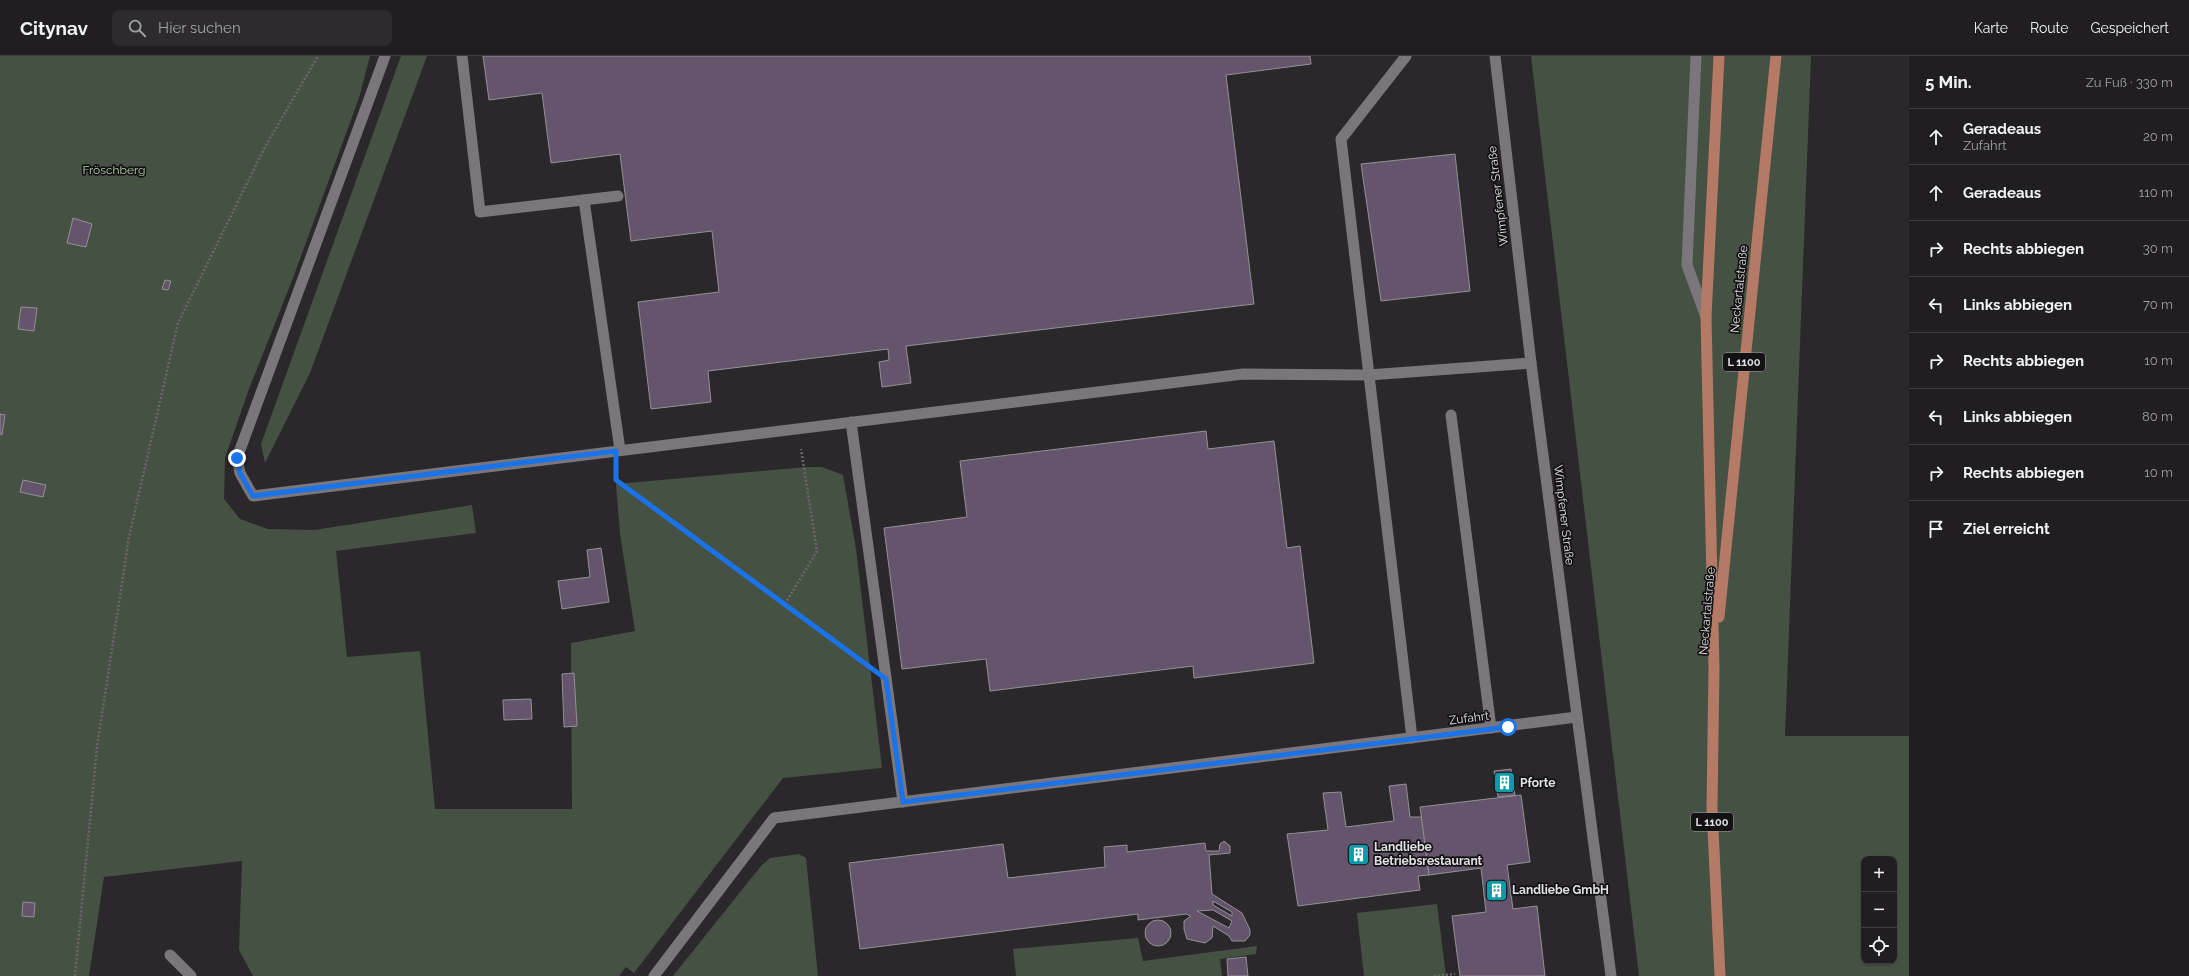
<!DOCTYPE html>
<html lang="de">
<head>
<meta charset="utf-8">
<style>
  :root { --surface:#201e21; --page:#2d2b2e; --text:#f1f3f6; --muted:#a2a2a5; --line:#3d3c3f }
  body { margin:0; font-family:Raleway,sans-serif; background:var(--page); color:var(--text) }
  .controls { position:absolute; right:12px; bottom:12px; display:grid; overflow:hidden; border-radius:8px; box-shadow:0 1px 3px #0004 }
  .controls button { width:36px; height:36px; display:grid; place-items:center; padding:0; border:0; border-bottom:1px solid var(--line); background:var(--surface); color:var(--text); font:20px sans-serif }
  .stop { position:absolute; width:12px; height:12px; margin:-9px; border:3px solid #1a73e8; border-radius:50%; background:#fff }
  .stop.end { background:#1a73e8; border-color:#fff; box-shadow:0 1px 4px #0008 }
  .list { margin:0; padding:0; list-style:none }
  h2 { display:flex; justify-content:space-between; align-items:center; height:52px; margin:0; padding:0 16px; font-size:17px }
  h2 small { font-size:13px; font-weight:400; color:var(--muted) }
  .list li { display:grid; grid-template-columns:26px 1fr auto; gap:12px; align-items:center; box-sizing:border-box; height:56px; padding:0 16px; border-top:1px solid var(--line) }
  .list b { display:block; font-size:15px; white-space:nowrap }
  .list p { margin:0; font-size:13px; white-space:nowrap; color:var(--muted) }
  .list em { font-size:13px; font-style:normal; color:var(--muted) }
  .icon { flex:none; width:22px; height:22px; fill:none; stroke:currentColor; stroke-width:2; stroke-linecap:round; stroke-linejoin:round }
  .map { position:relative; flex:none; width:1909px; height:920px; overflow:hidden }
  header { display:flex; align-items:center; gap:24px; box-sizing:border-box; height:56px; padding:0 20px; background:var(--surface); border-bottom:1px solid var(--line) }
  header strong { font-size:19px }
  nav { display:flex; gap:22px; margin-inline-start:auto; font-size:14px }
  .search { width:280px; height:36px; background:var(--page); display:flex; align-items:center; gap:10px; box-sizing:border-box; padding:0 14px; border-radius:8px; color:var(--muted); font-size:15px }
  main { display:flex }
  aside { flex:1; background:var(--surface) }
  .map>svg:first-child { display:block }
  .green { fill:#455142; fill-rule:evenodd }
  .building { fill:#64556c; stroke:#949196; fill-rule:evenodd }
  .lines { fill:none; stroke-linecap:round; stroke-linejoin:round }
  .path { stroke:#6a676b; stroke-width:2.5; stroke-dasharray:2 2; stroke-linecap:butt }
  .service { stroke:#7a767b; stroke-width:11 }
  .tertiary { stroke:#7a767b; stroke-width:11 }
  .primary { stroke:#b57a65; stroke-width:11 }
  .route { stroke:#1a73e8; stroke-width:5 }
  .labels { text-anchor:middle; stroke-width:3.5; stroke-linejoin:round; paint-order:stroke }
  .shield { fill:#131113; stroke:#a3a2a4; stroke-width:1 }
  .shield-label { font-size:11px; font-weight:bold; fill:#e1e0e2 }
  .park-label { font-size:12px; fill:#b1d5a8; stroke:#131113 }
  .street-label { font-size:12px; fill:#e1e0e2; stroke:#131113 }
  .poi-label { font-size:12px; font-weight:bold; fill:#e1e0e2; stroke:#131113; text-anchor:start }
</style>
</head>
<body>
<header>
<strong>Citynav</strong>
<div class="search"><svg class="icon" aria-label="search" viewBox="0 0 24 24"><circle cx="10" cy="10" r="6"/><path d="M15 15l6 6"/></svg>Hier suchen</div>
<nav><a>Karte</a><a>Route</a><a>Gespeichert</a></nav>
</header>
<main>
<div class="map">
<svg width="1909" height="920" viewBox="0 0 1909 920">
  <rect width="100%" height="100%" fill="#2b282c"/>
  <g class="green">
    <polygon points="0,0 370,0 359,42 293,222 249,333 225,402 224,443 240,463 268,473 315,474 472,449 476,477 336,495 347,601 420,595 435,753 572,753 571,587 635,575 620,478 616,428 806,411 822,411 843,419 856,493 882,712 783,722 634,917 626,911 619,920 253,920 239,894 242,805 104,821 89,920 0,920"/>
    <polygon points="401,0 427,0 310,317 265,407 261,388"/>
    <path d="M1531,0H1811L1785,680H1909V920H1639ZM1864,803H1894V905H1864Z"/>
    <polygon points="799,798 806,802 818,920 673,920 761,810 770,802"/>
    <polygon points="1437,848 1446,920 1364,920 1357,857"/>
    <polygon points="1138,882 1143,905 1257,890 1256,898 1220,903 1222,920 1016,920 1013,893"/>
  </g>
  <g class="building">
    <polygon points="483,0 1310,0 1311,8 1226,19 1254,248 906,290 911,327 882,331 879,306 889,304 888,293 708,315 711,346 651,353 638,246 719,236 712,175 631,185 620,98 551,107 542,37 489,44"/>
    <polygon points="1455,98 1470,235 1381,245 1361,108"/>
    <polygon points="73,162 92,168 86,191 67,187"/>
    <polygon points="165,224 171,225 168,234 162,233"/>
    <polygon points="21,251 37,252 34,275 18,273"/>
    <polygon points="0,358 5,359 2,379 0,378"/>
    <polygon points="1206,375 1208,393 1274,385 1287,492 1300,490 1314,607 1194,622 1193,610 990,635 986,603 902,613 884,472 967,461 960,405"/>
    <polygon points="23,424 46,429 43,441 20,436"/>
    <polygon points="601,492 609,546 562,553 558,525 590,521 587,494"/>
    <polygon points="574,617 577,670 564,671 562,618"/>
    <polygon points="531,643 532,663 504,664 503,644"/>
    <polygon points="1511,713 1515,739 1498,741 1494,715"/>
    <polygon points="1406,728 1410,761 1422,761 1429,819 1418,820 1420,834 1298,850 1287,778 1328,774 1323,737 1341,736 1346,771 1394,765 1389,730"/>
    <polygon points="1521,739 1530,806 1507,809 1513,853 1537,850 1545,920 1460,920 1452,860 1486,856 1481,812 1429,819 1420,751"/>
    <path d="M1224,785L1230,790V797L1209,799L1212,838L1242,857L1250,874V879L1245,885H1232L1229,880L1213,870L1212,882L1205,887L1187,883L1184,873V865L1191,860L1186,858L1138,864V858L860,893L849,807L1003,788L1008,822L1105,811L1104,791L1127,789V796L1205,787L1206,795H1219L1220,788ZM1213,845L1232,856V860L1213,849ZM1213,854L1232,865L1229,872L1197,855Z"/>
    <polygon points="23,846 35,847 34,861 22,860"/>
    <circle cx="1158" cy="877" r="13"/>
    <polygon points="1246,901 1248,920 1228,920 1227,903"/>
  </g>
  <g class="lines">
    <g class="path">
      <polyline points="616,417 616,424 861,605"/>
      <polyline points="785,548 817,495 801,393"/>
      <polyline points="75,920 97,691 129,481 178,267 265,91 318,0"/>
      <polyline points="1434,920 1455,918"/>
    </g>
    <g class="service">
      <polyline points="385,0 237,402 240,417 253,440 1243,318 1369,319 1531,307"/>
      <polyline points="462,0 480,156 618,140"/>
      <polyline points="1406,0 1341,83 1412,682"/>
      <polyline points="1696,0 1687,209 1706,261"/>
      <polyline points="584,144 620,394"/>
      <polyline points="1451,359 1491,672"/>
      <polyline points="851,366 903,746"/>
      <polyline points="170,899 191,920"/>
      <polyline points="654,920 774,762 1577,661"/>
    </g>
    <polyline class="tertiary" points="1495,0 1531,307 1611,920"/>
    <g class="primary">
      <polyline points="1719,0 1706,261 1714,612 1712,752 1720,920"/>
      <polyline points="1719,561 1776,0"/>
    </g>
  </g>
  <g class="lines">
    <polyline class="route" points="237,402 240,417 253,440 616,395 616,424 886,623 903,746 1508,671"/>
  </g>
  <defs>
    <symbol id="building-square" viewBox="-11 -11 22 22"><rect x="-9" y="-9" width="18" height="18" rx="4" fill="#0f9aa8" stroke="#131113"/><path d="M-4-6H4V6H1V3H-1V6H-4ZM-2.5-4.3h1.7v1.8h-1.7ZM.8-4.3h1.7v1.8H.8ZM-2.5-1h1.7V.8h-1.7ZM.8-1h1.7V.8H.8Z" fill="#fff"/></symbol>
  </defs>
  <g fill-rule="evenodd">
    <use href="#building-square" x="1492" y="714" width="25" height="25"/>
    <use href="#building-square" x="1346" y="786" width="25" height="25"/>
    <use href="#building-square" x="1484" y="822" width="25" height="25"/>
  </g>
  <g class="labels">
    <g class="shield">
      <rect x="1723" y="297" width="42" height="18" rx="3"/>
      <rect x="1691" y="757" width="42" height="18" rx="3"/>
    </g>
    <g class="shield-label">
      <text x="1744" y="310">L 1100</text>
      <text x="1712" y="770">L 1100</text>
    </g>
    <g class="park-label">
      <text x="114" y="118">Fröschberg</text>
    </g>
    <g class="street-label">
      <text transform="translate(1498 140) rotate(-97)" y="4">Wimpfener Straße</text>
      <text transform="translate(1739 233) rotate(-84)" y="4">Neckartalstraße</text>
      <text transform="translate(1564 459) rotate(83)" y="4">Wimpfener Straße</text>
      <text transform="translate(1707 555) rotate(-85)" y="4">Neckartalstraße</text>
      <text transform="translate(1469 662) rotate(-7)" y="4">Zufahrt</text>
    </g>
    <g class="poi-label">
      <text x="1520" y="731">Pforte</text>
      <text x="1374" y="795">Landliebe<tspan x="1374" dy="14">Betriebsrestaurant</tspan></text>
      <text x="1512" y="838">Landliebe GmbH</text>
    </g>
  </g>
</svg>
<div class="controls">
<button>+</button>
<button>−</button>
<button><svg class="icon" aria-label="locate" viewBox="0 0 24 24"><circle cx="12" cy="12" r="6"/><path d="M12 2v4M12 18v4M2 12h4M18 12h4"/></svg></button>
</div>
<div class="stop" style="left:1508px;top:671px"></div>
<div class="stop end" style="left:237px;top:402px"></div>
</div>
<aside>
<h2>5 Min.<small>Zu Fuß · 330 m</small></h2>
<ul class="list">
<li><svg class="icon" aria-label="ahead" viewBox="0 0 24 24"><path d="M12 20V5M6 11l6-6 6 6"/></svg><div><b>Geradeaus</b><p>Zufahrt</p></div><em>20 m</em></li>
<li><svg class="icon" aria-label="ahead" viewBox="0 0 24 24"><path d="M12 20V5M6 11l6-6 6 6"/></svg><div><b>Geradeaus</b></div><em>110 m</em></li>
<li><svg class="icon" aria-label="right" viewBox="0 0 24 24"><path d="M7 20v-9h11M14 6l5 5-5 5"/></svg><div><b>Rechts abbiegen</b></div><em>30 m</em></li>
<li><svg class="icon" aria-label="left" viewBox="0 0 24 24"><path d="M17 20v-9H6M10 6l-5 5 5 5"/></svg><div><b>Links abbiegen</b></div><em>70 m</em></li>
<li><svg class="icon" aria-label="right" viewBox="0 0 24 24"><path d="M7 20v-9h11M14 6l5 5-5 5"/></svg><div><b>Rechts abbiegen</b></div><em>10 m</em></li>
<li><svg class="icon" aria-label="left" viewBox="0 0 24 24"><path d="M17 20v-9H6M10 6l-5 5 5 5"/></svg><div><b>Links abbiegen</b></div><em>80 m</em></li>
<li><svg class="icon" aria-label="right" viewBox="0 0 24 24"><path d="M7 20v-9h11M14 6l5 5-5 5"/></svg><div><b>Rechts abbiegen</b></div><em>10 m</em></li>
<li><svg class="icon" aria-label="arrive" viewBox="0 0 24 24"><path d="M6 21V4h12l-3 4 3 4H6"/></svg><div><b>Ziel erreicht</b></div></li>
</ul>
</aside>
</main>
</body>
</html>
